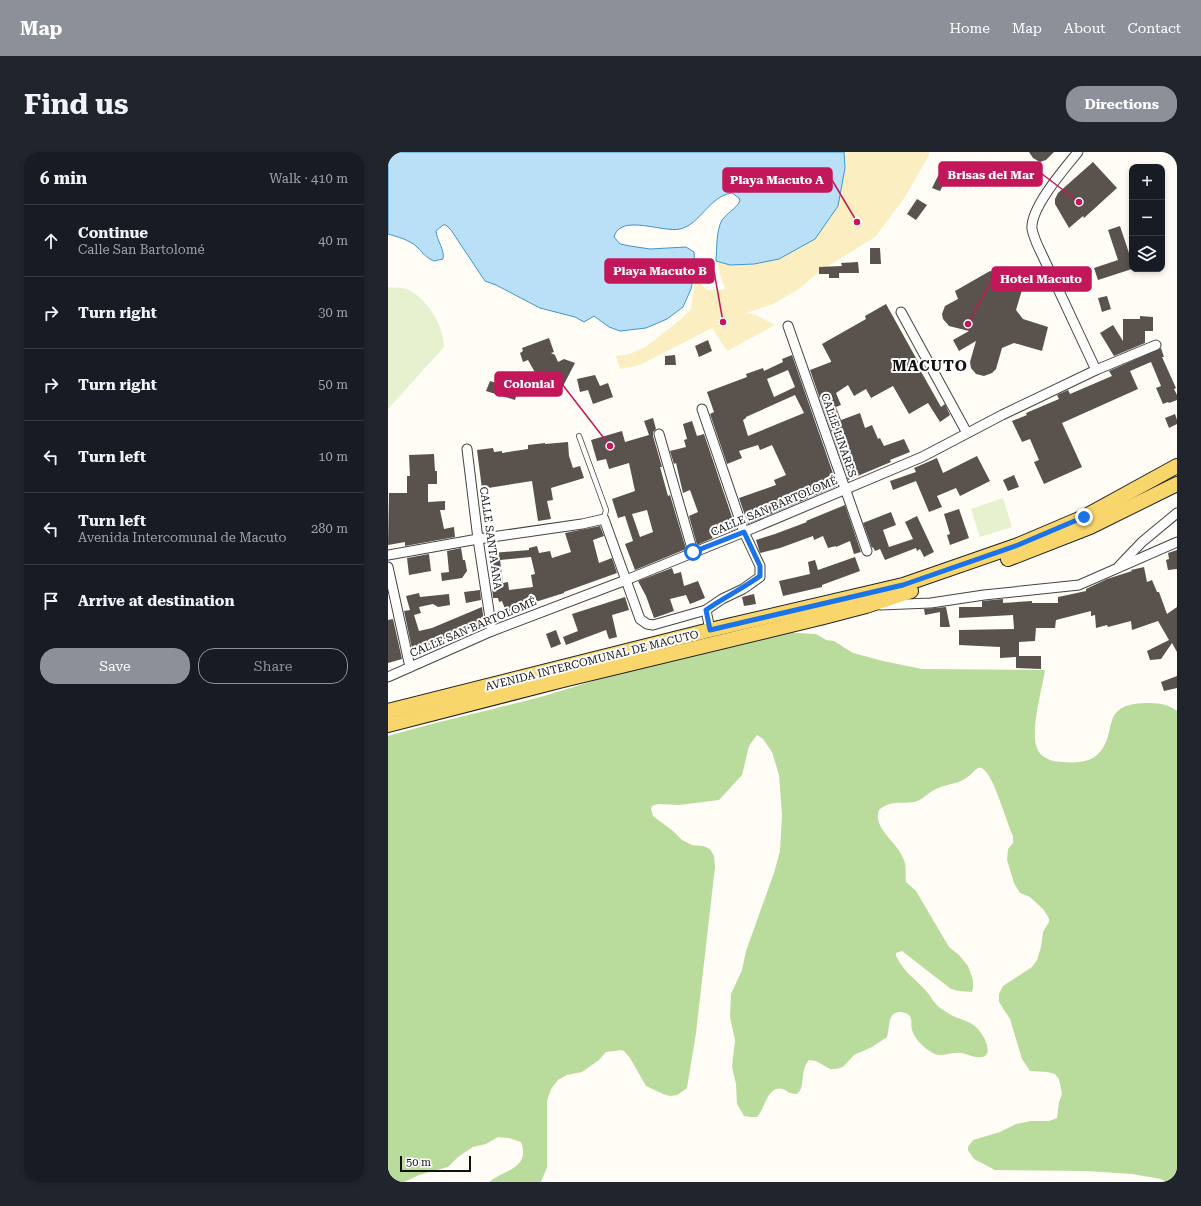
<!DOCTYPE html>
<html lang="en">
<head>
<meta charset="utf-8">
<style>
  :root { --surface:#171b24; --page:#20242c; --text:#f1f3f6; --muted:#9ea1a6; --line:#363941; --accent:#8c9099 }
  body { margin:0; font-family:"Roboto Serif",serif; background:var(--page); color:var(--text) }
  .controls { position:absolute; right:12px; top:12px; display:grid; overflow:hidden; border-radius:8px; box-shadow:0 2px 6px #0003 }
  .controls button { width:36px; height:36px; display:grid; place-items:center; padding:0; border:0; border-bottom:1px solid var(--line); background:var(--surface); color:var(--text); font:20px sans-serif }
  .scale { position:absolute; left:12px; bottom:10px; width:71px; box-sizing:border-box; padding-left:4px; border:2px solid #111; border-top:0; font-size:11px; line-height:14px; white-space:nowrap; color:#111; -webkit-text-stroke:3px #fff; paint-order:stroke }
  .stop { position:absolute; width:12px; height:12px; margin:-9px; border:3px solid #1a73e8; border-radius:50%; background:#fff }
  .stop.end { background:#1a73e8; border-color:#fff; box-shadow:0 1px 4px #0008 }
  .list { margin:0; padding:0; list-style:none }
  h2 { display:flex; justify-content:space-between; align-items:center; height:52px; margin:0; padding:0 16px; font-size:17px }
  h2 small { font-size:13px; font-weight:400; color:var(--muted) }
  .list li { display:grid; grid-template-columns:26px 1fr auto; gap:12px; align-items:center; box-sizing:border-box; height:72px; padding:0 16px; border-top:1px solid var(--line) }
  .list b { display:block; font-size:15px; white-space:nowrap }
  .list p { margin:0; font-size:13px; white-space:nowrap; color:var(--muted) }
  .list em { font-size:13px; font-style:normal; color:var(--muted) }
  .actions { display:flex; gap:8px; padding:12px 16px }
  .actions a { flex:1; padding:9px 0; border:1px solid var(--accent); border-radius:16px; text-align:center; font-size:14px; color:var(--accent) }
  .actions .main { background:var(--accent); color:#fff }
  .icon { flex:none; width:22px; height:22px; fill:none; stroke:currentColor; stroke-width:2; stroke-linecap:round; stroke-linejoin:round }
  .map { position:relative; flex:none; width:789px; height:1030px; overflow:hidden; border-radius:16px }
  header { display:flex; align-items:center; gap:24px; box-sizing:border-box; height:56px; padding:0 20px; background:var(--accent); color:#fff }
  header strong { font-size:19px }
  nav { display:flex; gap:22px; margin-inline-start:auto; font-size:14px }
  .intro { display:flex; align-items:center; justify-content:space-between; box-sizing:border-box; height:96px; padding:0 24px }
  h1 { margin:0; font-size:28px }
  .button { padding:10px 18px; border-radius:16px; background:var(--accent); color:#fff; font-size:14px; font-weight:700 }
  main { display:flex; gap:24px; padding:0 24px }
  aside { flex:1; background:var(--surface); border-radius:16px; box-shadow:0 2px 6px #0003 }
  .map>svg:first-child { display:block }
  .forest { fill:#b9dc9c }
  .sand { fill:#fbeec1 }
  .pitch { fill:#e6f2cf }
  .water { fill:#b9e0f7; stroke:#3f96cf }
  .building { fill:#5a524d; fill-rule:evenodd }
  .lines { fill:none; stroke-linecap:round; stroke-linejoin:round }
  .service-casing { stroke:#444; stroke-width:6 }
  .minor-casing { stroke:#444; stroke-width:11 }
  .primary-casing { stroke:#222; stroke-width:16 }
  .service { stroke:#fff; stroke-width:4.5 }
  .minor { stroke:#fff; stroke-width:9 }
  .primary { stroke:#f9d66b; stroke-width:14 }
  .route { stroke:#1a73e8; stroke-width:5 }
  .labels { text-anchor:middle; stroke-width:4; stroke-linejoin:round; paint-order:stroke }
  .street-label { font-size:11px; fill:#111; stroke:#fff }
  .district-label { font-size:15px; font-weight:bold; letter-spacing:1px; fill:#111; stroke:#fff }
  .leader { fill:none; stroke:#c2185b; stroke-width:1.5 }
  .callout-dot { fill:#c2185b; stroke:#fff; stroke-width:1.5 }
  .callout { fill:#c2185b; stroke:#c2185b; stroke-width:1.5 }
  .callout-label { font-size:12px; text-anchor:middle; font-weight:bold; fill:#fff }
</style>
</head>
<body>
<header>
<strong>Map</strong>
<nav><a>Home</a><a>Map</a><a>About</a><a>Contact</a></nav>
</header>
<div class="intro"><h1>Find us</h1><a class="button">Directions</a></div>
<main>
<aside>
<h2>6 min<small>Walk · 410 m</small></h2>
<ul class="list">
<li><svg class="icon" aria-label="ahead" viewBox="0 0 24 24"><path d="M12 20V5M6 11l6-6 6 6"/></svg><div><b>Continue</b><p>Calle San Bartolomé</p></div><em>40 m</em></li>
<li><svg class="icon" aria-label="right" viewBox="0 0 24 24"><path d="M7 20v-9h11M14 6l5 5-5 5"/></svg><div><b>Turn right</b></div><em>30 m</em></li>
<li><svg class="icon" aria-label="right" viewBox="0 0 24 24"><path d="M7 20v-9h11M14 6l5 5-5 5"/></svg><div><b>Turn right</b></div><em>50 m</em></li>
<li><svg class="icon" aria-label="left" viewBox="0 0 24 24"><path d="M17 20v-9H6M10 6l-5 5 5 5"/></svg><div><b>Turn left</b></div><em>10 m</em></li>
<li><svg class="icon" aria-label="left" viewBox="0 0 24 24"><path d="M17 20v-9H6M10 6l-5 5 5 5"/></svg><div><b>Turn left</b><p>Avenida Intercomunal de Macuto</p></div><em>280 m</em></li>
<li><svg class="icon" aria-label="arrive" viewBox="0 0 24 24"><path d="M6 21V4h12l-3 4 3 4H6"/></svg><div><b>Arrive at destination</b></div></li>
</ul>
<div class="actions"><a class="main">Save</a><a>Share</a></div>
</aside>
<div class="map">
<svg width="789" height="1030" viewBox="0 0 789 1030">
  <rect width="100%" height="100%" fill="#fffdf5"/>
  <path class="forest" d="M393,480L428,482L438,488L446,489L465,501L495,509L534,517L657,518C654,537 642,580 649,596C652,606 665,610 674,610C685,611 700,611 709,603C732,582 709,552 758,551C770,551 778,551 789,559V1030H778L773,1027L744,1022L699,1019L607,1018L586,1007L580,998V995L585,988L612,980L628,972L643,969H661L669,966L671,950L674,942L671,927L667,922L659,920L642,919L634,907L622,867L611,850V842L615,834L644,815L649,808L653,795L655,780L661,770V767L656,758L642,745L632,741L626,731L619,708L620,697L625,691V684C618,669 606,624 595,617C592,615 591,616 588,617C573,634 566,629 548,637C540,640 534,649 526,650C513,652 502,648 491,658C484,676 509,690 515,706C519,713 517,723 518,730L528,739L561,795L571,803L580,814L585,828V836L584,840L571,839L563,837L514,799L508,801V804L512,811C516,816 519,821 524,825C529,830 534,834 539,840C543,845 547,852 552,856C557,859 561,862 565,864C574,868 582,869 589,876C597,884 609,908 588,905C581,904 575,900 568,901C560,901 554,905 547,902C538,898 527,888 524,878C522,870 527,862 513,860C499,859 502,876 499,885L484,895L466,903L455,915L448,917H442L428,909L421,908C411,920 418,935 409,942C399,942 400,938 394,937C380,933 376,958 369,965H363L356,964L349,952L348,932L344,915L347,888L342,865L343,842L354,818L358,799L386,721L392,699L394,663L391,623L384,600L375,587L369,583L361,594L354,623L331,648L291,653L270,652L264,654L263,657L265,664L285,679L294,688L304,693L315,694L322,697L326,704L327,715L308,881L299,936L289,943L282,944L275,942L258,934L242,906L236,899L233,898L218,900L211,908L194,920L179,923L170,928L163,937L159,949V1015L153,1030H101C116,1018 143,1016 133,990L121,986L110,985L98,992L85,995L70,1005L60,1015L31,1023L16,1030H0V584C52,569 104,558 156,544C234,521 312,495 393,480Z"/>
  <polygon class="sand" points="456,0 541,0 541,3 517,45 487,85 432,119 411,137 385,152 358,161 368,163 387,173 339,199 324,176 252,213 232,217 228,204 242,202 259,194 293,167 303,157 307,128 320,138 337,137 328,109 343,113 366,112 457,16"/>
  <g class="pitch">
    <path d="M0,135C6,136 13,135 19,137C39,146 56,174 56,195L0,257Z"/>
    <polygon points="615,346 624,375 592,385 583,357"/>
  </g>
  <path class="water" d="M0,0H456L457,16L450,54L427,87L391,107L366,112L342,113L328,109C329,96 328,79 334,68C339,61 348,57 352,49L351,46L344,41C321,44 313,72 292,77C275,81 232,61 226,85L232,92L242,94L262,97L298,95L306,100L307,117L303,137L295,155L279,167L258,176L232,179L221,175L206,164L196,170L187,165L152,156L108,133L97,129L63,78L58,73H55L48,79C49,89 57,98 55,107L46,109C37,105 36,102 29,95C22,88 10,85 0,82Z"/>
  <g class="building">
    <polygon points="641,0 666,0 658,8 652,10 645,6"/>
    <polygon points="705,10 729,36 696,66 695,64 681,76 667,52 667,47 670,41"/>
    <polygon points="551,22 559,26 552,39 544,36"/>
    <polygon points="529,47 539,53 528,68 519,62"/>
    <polygon points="732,74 742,104 744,104 744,117 710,128 706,116 730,108 720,78"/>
    <polygon points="482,96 492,96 493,112 482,112"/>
    <polygon points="470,110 471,121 451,121 451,126 441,126 441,122 431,122 431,115 454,114 453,111"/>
    <polygon points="602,119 637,128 628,158 635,167 660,175 654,199 626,191 614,196 608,217 604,221 596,224 588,222 583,216 582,210 588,189 571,199 565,188 581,179 561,174 555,167 554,162 557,154 570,147 567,139"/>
    <polygon points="719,144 723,157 714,160 710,146"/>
    <polygon points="498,152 533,215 531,216 553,255 557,252 562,263 552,270 540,251 521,262 505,234 483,246 478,237 466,244 460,233 448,241 453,253 448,255 453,268 472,261 477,276 484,273 490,287 492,286 496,294 516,287 522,300 502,308 503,310 460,328 422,218 443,210 443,209 434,192 478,167 477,164"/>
    <polygon points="752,164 765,165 765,179 757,179 757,191 726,204 712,181 725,173 735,189 735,167 752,167"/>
    <polygon points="161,186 166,200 163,201 167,203 170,210 176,207 187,211 171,242 146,226 149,224 140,208 135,210 132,201 135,199 134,196"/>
    <polygon points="320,188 324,199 311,205 307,194"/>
    <polygon points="773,196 776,205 774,205 788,236 786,237 789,243 789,248 781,251 780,250 775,252 768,236 773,234 763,210 742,219 750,237 674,271 694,315 656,332 646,310 651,308 642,287 634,290 624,269 639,263 638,261 671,247 669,243 680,238 682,242 724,224 721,219"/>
    <polygon points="287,203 288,213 277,213 277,204"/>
    <path d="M404,203L449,333L447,334H449L360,372L351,346L388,333L386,328L398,323L384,293L372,298L370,293L351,299L354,306L339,312L322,262L326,260L319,240L359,225L358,222L375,216L376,219L395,210L394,207ZM400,218L407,235L386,245L379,227ZM407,243L416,261L360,284L355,268L358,266V265Z"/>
    <polygon points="207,223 212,234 220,231 225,245 205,252 200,238 192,240 189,227"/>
    <polygon points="102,229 130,238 127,248 98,239"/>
    <polygon points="787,262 789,268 789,272 781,276 777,266"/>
    <path d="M265,266L268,277L265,280V284L274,315H272L280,344L282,343L298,397L247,418L237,392L245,389L237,364L230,366L224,347L247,339L241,311L221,317L218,307L209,309L203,288L234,279L237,290L261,283L256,269ZM259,358L265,380L252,385L244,362Z"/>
    <polygon points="304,269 309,284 316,282 348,377 340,380 339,377 323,383 325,386 309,393 301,364 310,360 302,338 295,341 288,311 286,312 282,299 298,295 296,288 299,287 295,272"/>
    <polygon points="180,290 181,304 185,316 192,314 196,326 163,336 165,348 159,349 163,367 150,369 144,329 94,337 89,298 105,296 106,300 114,299 114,301 140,297 140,293 157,291 157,292"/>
    <polygon points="46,302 47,319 49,319 49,332 40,332 40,350 57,349 57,358 52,358 56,377 66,375 67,385 17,394 17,390 0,393 1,341 19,341 19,324 22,324 21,303"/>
    <polygon points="589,304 602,329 572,344 568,336 549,344 554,355 541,360 528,329 505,338 502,329 528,320 526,316 549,306 555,321"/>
    <polygon points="626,323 631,335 620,339 615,328"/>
    <polygon points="457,353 473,400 466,402 462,389 448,395 448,394 440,396 435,384 426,388 425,384 392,396 372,401 368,388 387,382 419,370 418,369"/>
    <polygon points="571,357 581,386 562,393 559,383 562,382 556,362"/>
    <polygon points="503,360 508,373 495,378 501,395 525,387 517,370 529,364 546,400 536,405 532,397 529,399 528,396 497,408 492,397 487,399 485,395 484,396 475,371"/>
    <path d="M212,374L216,384L205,388L211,411L224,406L229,421L176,440V441L141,452L120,460L119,457H117L114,449L111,450L110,446H105L104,436H106L104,420L106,419L104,401L141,398V396L149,394L151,401L162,399L164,406L183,400L177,381ZM143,405L147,422L143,423L145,435L121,438L120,430L115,431L112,408Z"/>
    <polygon points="73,396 75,408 77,408 79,419 74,426 54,429 53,421 61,420 59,399"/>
    <polygon points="789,398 789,417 780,418 778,408 781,407 780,401"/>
    <polygon points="41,402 43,419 21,423 19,406"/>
    <polygon points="467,405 472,419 434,433 434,435 395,444 391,429 422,422 420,410 427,408 430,418"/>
    <polygon points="756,415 759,430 764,428 769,440 771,440 779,462 789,455 789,500 784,491 773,507 762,508 759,499 781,488 770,469 744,478 743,469 720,475 719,473 708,476 707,463 703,464 703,459 668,468 667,476 648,476 647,489 631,490 631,504 653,504 653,517 628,516 628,505 612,506 612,495 571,493 571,478 626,477 625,463 571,466 571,455 594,455 594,449 615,447 615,451 644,449 644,451 670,451 670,445 698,439 698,437 719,427 744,419 743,418"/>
    <polygon points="284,416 286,422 293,420 296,434 310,429 317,446 302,452 298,443 282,447 286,459 266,466 258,444 250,429"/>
    <polygon points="92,438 93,448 78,451 76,440"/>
    <polygon points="31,441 32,445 61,442 62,453 50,455 45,452 31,455 33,461 26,463 31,479 44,476 94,455 96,469 91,470 92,472 51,489 51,490 24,497 16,459 22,458 18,444"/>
    <polygon points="366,442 368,452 356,454 354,445"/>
    <polygon points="237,445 241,458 224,463 229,485 221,487 218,478 178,493 175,485 190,479 184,462"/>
    <polygon points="558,455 562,475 552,475 552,460 537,463 536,457"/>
    <polygon points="5,467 14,507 0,511 0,468"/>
    <polygon points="168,478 173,492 163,496 158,482"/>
    <polygon points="789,524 789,536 776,539 773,530"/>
  </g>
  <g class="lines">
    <defs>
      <polyline id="service" points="191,284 218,358 216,367"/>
      <g id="minor">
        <path d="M690,0C677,16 642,56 644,77C645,82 647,87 649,92L708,218"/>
        <polyline points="513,160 579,281"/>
        <polyline points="400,174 479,399"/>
        <polyline points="271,282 305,400"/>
        <polyline points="79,297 90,387 104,479"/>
        <polyline points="0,403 90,387 194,372 216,367 252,467 259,472 265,473 318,458 334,447 355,437 372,425 372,414 356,380 314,257"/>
        <polyline points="731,414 754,390 789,361"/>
        <polyline points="0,415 22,515"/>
        <polyline points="492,453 543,451 596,443 691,433 789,390"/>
        <polyline points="318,458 322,478"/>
        <polyline points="0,525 104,479 238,428 356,380 534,305 614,263 708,218 768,193"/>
      </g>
      <g id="primary">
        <polyline points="620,407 702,375 789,332"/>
        <polyline points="0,559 322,478 515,433 630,393 696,365 789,314"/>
        <polyline points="0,573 175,528 436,465 478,454 523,439"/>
      </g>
    </defs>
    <use href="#service" class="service-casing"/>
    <use href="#minor" class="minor-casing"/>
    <use href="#primary" class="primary-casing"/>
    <use href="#service" class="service"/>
    <use href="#minor" class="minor"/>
    <use href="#primary" class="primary"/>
  </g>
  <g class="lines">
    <path class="route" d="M305,400L356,380L372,414V424C354,437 335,446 318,458L322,478L515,433L630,393L696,365"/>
  </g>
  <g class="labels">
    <g class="street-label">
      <text transform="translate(451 283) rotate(71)" y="4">CALLE LINARES</text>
      <text transform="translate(386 354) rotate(-23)" y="4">CALLE SAN BARTOLOMÉ</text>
      <text transform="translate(103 386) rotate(82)" y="4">CALLE SANTA ANA</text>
      <text transform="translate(85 475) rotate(-23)" y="4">CALLE SAN BARTOLOMÉ</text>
      <text transform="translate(204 508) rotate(-14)" y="4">AVENIDA INTERCOMUNAL DE MACUTO</text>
    </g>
    <g class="district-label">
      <text x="542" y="219">MACUTO</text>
    </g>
  </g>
  <path class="leader" d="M691 50L654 22M469 70L444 28M335 170L326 119M580 172L604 127M222 294L174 232"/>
  <g class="callout-dot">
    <circle cx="691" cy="50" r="4"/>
    <circle cx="469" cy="70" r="4"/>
    <circle cx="335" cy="170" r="4"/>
    <circle cx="580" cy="172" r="4"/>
    <circle cx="222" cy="294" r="4"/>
  </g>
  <g class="callout">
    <rect x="551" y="10" width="103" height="24" rx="4"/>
    <rect x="335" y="16" width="109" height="24" rx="4"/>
    <rect x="217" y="107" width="109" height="24" rx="4"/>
    <rect x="604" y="115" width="99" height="24" rx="4"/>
    <rect x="107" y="220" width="67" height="24" rx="4"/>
  </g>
  <g class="callout-label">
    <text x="603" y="27">Brisas del Mar</text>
    <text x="389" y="32">Playa Macuto A</text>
    <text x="272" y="123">Playa Macuto B</text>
    <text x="653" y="131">Hotel Macuto</text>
    <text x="141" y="236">Colonial</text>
  </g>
</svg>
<div class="controls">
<button>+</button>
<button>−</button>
<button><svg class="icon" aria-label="layers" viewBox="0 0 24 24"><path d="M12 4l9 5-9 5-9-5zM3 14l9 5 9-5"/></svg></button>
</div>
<div class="scale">50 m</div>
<div class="stop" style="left:305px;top:400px"></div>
<div class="stop end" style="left:696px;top:365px"></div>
</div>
</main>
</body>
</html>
